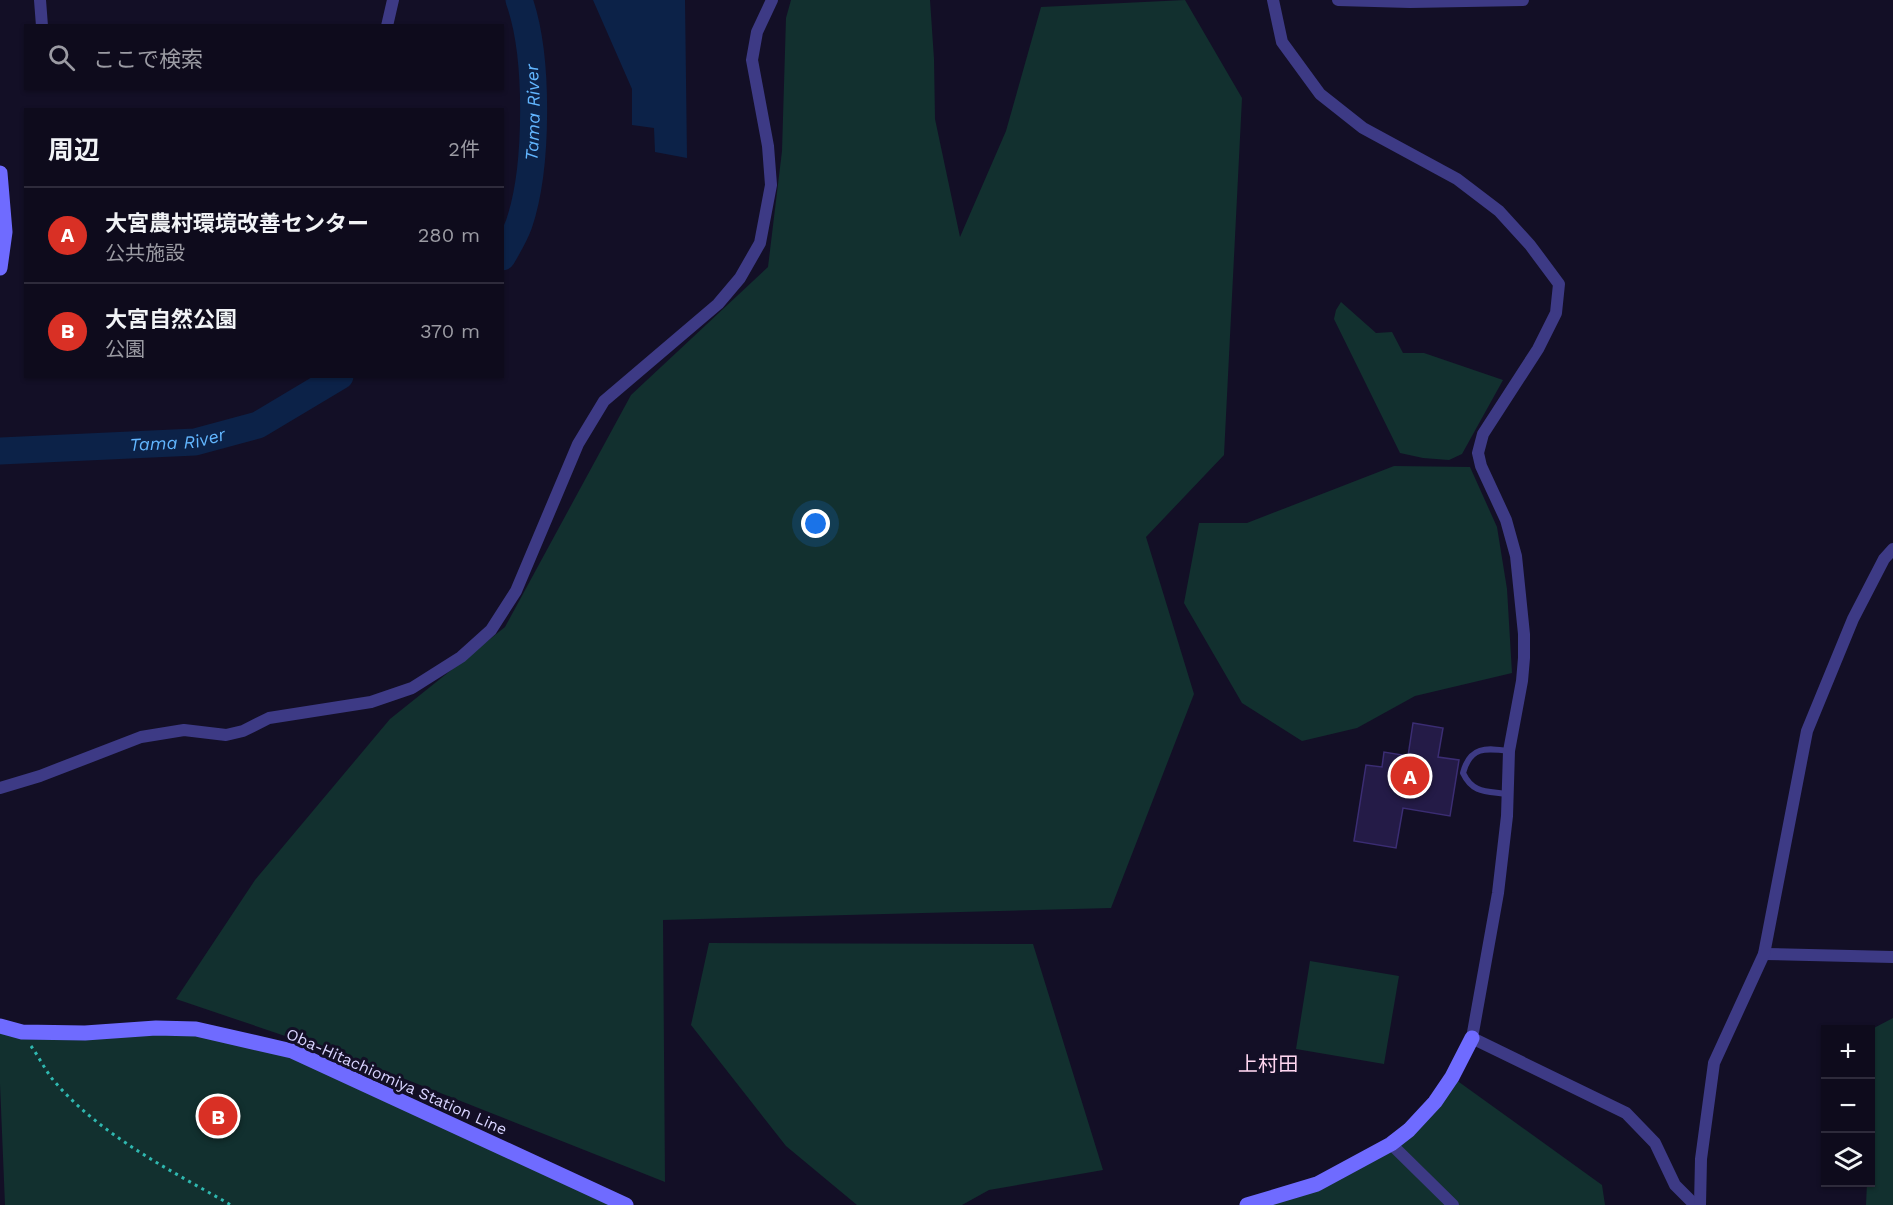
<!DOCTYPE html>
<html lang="ja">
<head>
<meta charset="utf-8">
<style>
  :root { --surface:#0e0b1c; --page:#1c1929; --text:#f1f3f6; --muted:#9b9ba3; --line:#2e2b3b; --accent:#d93025 }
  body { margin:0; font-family:"Work Sans","Noto Sans JP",sans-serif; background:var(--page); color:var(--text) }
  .controls { position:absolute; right:18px; bottom:18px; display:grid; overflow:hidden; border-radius:0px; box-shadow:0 2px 4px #0004 }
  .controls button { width:54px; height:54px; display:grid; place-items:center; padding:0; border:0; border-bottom:2px solid var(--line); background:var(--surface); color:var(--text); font:30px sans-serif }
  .you { position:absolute; left:816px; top:524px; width:21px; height:21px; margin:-15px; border:4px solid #fff; border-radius:50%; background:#1a73e8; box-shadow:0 0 0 9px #1a73e833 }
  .badge { display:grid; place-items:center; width:39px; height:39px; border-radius:50%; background:var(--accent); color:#fff; font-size:20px; font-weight:700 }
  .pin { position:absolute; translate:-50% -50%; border:3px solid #fff; box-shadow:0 2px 6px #0006 }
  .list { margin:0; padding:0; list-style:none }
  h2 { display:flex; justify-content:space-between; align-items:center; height:78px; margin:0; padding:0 24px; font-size:26px }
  h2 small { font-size:20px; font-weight:400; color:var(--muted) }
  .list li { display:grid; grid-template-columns:39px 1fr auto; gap:18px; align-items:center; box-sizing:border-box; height:96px; padding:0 24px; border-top:2px solid var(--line) }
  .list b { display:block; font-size:22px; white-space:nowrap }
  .list p { margin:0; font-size:20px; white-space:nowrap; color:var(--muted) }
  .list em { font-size:20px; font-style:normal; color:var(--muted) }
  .icon { flex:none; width:33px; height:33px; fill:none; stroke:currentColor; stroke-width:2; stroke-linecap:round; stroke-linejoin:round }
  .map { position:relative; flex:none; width:1893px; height:1205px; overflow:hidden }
  .search { position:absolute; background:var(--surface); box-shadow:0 2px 4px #0004; left:24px; top:24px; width:480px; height:66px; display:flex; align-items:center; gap:15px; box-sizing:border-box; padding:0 21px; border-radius:0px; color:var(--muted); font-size:22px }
  .panel { position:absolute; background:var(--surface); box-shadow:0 2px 4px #0004; left:24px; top:108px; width:480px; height:270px; border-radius:0px }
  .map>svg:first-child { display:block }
  .green { fill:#12302f }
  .water { fill:#0c2248 }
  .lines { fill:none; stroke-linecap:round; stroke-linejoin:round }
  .river { stroke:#0c2248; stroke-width:27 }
  .building { fill:#241b47; stroke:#3b2d73; stroke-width:1.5 }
  .path { stroke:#2fb8b0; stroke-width:3; stroke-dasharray:3 4.5; stroke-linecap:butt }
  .lane { stroke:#3d3a85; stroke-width:6 }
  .street { stroke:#3d3a85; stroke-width:12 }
  .secondary { stroke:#6f6bff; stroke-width:15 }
  .labels { text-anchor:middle; stroke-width:6; stroke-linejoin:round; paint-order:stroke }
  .street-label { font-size:16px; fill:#d9d4ff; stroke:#130f26 }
  .water-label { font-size:18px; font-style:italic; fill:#62b6ff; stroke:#130f26 }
  .quarter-label { font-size:20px; fill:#ffd6f0; stroke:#130f26 }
</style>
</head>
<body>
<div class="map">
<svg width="1893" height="1205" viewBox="0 0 1893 1205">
  <rect width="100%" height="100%" fill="#130f26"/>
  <g class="green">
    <polygon points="791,0 930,0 934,59 935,119 960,237 1006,131 1041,7 1185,0 1242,98 1224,455 1146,537 1194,694 1111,908 663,920 665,1182 362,1062 176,999 255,880 390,719 505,627 631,395 768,267 782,151 786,18"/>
    <polygon points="1341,302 1376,333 1392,332 1403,353 1424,353 1503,380 1462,454 1449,460 1423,458 1400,453 1334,319 1336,310"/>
    <polygon points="1394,466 1470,467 1497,527 1507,589 1512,673 1415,696 1357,728 1302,741 1242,703 1184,603 1199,523 1247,523"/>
    <polygon points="709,943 1033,944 1103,1170 989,1190 962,1205 857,1205 786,1146 691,1025"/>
    <polygon points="1310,961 1399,976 1384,1064 1296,1049"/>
    <polygon points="1893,1018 1893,1205 1866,1205 1867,1183 1870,1182 1872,1029"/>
    <polygon points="0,1026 156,1028 265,1043 626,1205 5,1205 0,1084"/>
    <polygon points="1452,1077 1602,1185 1605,1205 1247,1205 1317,1184 1391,1144"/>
  </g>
  <polygon class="water" points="593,0 685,0 687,158 655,152 654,128 632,125 632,89"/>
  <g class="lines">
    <g class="river">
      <path id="s1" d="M502,257C508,247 515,235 519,224C538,168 539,56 519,0"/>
      <path id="s2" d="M0,451L195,442L258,425L340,376"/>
    </g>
  </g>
  <polygon class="building" points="1413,723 1443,728 1438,757 1459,760 1450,816 1403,808 1396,848 1354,841 1366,765 1382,767 1384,752 1408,756"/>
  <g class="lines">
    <path class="path" d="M31,1046C39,1057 45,1070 54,1081C101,1136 170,1170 231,1205"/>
    <path class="lane" d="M1507,794C1487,791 1473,794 1463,773C1470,746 1486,748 1509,751"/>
    <g class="street">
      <polyline points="40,0 42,26"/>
      <polyline points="1273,0 1282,42 1320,94 1363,128 1457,179 1499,211 1530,245 1559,284 1556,313 1538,349 1483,434 1478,453 1481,466 1506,520 1516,556 1524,634 1524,658 1522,681 1509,751 1507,816 1498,893 1472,1038 1626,1113 1655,1143 1675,1185 1695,1205"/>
      <polyline points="1338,0 1410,2 1523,0"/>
      <polyline points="387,26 393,0"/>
      <polyline points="0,788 40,776 141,737 184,730 226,735 243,731 269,718 371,702 412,688 461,657 491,630 516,591 578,444 604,401 718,304 740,278 760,243 771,185 768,146 752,60 757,32 772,0"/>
      <polyline points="1764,954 1893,957"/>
      <polyline points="1391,1144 1453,1205"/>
      <polyline points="1700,1205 1701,1159 1714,1063 1764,954 1807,731 1853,619 1884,559 1893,549"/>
    </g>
    <g class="secondary">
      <polyline points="0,173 5,232 0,268"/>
      <polyline points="0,1026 22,1032 85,1033 156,1028 196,1029 292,1051 626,1205"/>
      <polyline points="1247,1205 1317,1184 1391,1144 1409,1130 1435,1102 1452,1077 1472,1038"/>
    </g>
  </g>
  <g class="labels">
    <g class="street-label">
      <text transform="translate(397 1081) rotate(24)" y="6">Oba-Hitachiomiya Station Line</text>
    </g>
    <g class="water-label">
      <text dy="6" stroke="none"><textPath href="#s1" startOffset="150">Tama River</textPath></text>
      <text dy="6" stroke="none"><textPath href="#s2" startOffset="178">Tama River</textPath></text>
    </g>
    <g class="quarter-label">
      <text x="1268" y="1071">上村田</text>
    </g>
  </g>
</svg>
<div class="controls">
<button>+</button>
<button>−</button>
<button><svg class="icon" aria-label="layers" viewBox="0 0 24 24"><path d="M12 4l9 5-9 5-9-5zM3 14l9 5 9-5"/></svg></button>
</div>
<div class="you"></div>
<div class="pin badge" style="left:1410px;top:776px">A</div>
<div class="pin badge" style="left:218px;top:1116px">B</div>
<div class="search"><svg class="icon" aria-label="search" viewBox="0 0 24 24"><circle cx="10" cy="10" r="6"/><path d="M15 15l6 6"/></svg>ここで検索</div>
<section class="panel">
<h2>周辺<small>2件</small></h2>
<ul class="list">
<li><span class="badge">A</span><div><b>大宮農村環境改善センター</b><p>公共施設</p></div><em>280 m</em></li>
<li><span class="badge">B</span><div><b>大宮自然公園</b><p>公園</p></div><em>370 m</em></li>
</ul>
</section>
</div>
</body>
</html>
